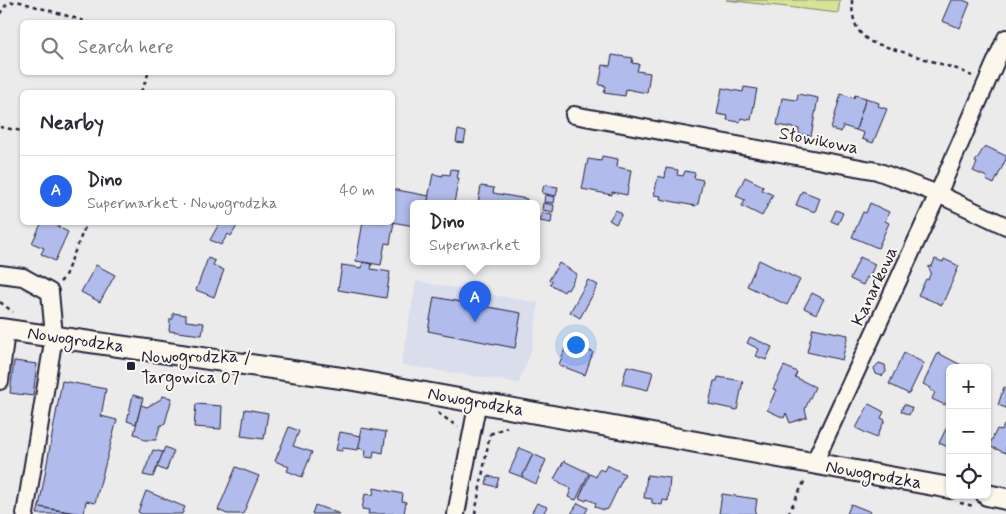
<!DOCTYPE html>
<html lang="en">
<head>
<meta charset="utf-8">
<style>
  :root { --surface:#fff; --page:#f7f7f7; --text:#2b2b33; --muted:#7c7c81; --line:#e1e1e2; --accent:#2563eb }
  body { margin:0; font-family:Mynerve,sans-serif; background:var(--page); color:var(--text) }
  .controls { position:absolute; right:15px; bottom:15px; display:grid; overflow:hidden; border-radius:8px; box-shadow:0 1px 4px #0004 }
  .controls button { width:45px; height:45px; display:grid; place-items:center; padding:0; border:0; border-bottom:1px solid var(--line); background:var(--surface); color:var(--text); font:25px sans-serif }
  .you { position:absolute; left:575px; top:344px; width:18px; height:18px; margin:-12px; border:4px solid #fff; border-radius:50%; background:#1a73e8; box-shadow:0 0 0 8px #1a73e833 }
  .badge { display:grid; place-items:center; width:32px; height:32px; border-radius:50%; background:var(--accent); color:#fff; font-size:16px; font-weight:700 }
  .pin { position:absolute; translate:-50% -41px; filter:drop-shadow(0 1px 2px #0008) }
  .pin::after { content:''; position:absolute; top:26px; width:18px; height:15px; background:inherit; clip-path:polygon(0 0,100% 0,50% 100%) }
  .popup { position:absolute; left:410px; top:200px; width:130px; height:65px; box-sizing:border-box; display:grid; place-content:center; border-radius:8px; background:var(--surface); filter:drop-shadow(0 1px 4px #0005); font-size:16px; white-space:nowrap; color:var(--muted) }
  .popup b { font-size:19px; color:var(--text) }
  .popup::after { content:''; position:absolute; left:50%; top:100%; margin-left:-10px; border:10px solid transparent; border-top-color:var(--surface) }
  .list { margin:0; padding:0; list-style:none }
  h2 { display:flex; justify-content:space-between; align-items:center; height:65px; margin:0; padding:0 20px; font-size:21px }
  h2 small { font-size:16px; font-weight:400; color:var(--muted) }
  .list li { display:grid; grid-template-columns:32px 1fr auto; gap:15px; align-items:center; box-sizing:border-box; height:70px; padding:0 20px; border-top:1px solid var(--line) }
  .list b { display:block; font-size:19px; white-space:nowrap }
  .list p { margin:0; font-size:16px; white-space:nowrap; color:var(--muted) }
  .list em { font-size:16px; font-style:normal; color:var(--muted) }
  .icon { flex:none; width:28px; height:28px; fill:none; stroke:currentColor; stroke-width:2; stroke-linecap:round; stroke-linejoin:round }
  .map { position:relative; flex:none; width:1006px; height:514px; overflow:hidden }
  .search { position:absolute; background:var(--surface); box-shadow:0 1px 4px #0004; left:20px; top:20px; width:375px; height:55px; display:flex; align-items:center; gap:12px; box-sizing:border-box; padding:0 18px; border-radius:8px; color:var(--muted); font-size:19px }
  .panel { position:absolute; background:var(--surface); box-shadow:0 1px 4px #0004; left:20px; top:90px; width:375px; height:135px; border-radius:8px }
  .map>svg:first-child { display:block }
  .built { fill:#daddec }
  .green { fill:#d7e396; stroke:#7c8268 }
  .building { fill:#b1bcec; stroke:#22223b }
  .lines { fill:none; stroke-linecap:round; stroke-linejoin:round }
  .minor-casing { stroke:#22223b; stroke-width:20 }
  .major-casing { stroke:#22223b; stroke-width:24 }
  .path { stroke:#22223b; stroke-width:2.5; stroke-dasharray:4 4; stroke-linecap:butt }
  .minor { stroke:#fbf7ec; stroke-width:16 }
  .major { stroke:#fbf7ec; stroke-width:20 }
  .poi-dot { fill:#22223b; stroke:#fbf7ec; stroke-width:2 }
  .labels { text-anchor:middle; stroke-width:4; stroke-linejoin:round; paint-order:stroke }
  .street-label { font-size:18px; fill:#22223b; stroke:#fbf7ec }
  .poi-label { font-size:18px; fill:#22223b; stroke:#fbf7ec; text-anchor:start }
</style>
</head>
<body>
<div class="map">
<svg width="1006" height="514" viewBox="0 0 1006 514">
  <rect width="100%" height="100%" fill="#ecebec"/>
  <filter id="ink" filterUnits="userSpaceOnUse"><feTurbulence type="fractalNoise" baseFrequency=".02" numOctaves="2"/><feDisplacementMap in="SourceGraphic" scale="10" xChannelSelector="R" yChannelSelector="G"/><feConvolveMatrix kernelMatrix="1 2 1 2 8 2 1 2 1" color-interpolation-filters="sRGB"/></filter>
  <g filter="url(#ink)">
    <polygon class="built" points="416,281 539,303 531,352 519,383 401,365"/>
    <polygon class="green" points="726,0 840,0 838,13"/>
    <g class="building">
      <polygon points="951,0 963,0 970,3 960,28 942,21"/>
      <polygon points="612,55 633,58 632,63 639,64 637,71 650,73 647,93 626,89 625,96 604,93 606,86 599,85 603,65 610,66"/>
      <polygon points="744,87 757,89 751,120 741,118 740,122 727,120 728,116 717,114 722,88 743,92"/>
      <polygon points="798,94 818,98 811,136 799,134 799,129 777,125 782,98 797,100"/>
      <polygon points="841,94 854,98 855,95 866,98 856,130 843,126 841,132 831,129"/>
      <polygon points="866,98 879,103 878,106 887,109 873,143 862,139 864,133 856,130"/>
      <polygon points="458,130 466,132 464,143 456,142"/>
      <polygon points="985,146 1006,156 1006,159 994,184 986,180 987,177 973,171 977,163 975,162"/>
      <polygon points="602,156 618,159 617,167 631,170 627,195 612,192 612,195 582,189 588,159 601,161"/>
      <polygon points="666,168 678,170 677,175 683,176 685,171 695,173 694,178 703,180 698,204 695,206 660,199 661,196 654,195 658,176 665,178"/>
      <polygon points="451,169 459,170 457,178 459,178 454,203 427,203 433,174 443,176 443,174 450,175"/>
      <polygon points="745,177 763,186 762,190 773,195 762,216 742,206 745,200 736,196"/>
      <polygon points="544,185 558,187 556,196 542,193"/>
      <polygon points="481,186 494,188 493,193 527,199 526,203 478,203"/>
      <polygon points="392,189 429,196 427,203 414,203 414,226 392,222"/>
      <polygon points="802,191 820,198 815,212 796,205"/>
      <polygon points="545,195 555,197 554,203 544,202"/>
      <polygon points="543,203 554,205 553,212 542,210"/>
      <polygon points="870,203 889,212 885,221 889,223 878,248 852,237 863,212 866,213"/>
      <polygon points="616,210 622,214 616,224 609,220"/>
      <polygon points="836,210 843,213 838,224 831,221"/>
      <polygon points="542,213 552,215 551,223 540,221"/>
      <polygon points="42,222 60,222 58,227 68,232 55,261 41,254 44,248 32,243"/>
      <polygon points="220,222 234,222 233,224 237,226 231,236 228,234 221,245 210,240"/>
      <polygon points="363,222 394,222 390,244 385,243 381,265 356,261"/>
      <polygon points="860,257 875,264 869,278 867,277 863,285 850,279"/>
      <polygon points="208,258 215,261 213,265 224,270 214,297 196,290"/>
      <polygon points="935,259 943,262 944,259 959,266 942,305 918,295 926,279 928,280 931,272 928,267 932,266"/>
      <polygon points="759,260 800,280 787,305 747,286"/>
      <polygon points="363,262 372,264 371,269 390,272 386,298 338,290 342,265 362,268"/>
      <polygon points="559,263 577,274 568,290 566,289 564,292 550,284 552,281 549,280"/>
      <polygon points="96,265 115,275 100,302 81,292"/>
      <polygon points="588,280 598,285 580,318 570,312"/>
      <polygon points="812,293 824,299 816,314 804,308"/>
      <polygon points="434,297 521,313 515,348 428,331"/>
      <polygon points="173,313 186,315 186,321 204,323 202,335 169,331 170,319 173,319"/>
      <polygon points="813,328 848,335 842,360 807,352"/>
      <polygon points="750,337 772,347 766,360 756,356 759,349 747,343"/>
      <polygon points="567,343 593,352 585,375 559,365"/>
      <polygon points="904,353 924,363 909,394 889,384"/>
      <polygon points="938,353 963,366 962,368 950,368 950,395 945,405 932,399 935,392 930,390 931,388 923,384"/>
      <polygon points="14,361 37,364 33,396 10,393"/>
      <polygon points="879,363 885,365 886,372 882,376 876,374 874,368"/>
      <polygon points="627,366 653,372 648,390 622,384"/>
      <polygon points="784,366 797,372 795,377 815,387 805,409 807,417 790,423 786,413 784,418 767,410 776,390 773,389"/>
      <polygon points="718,377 743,381 737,410 709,404 714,381 717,381"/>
      <polygon points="62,381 106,389 101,416 117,420 95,503 86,501 84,514 39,507"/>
      <polygon points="1004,387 1006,388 1006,408 998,405"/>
      <polygon points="133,395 143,398 136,424 127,421"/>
      <polygon points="162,396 172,398 165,423 160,426 156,440 144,440 138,435 134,434 141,405 147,407 161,399"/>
      <polygon points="196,404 222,406 221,429 194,427"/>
      <polygon points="869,404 884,412 881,418 885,420 876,438 856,428"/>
      <polygon points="904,404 912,408 909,415 901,411"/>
      <polygon points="245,409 268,413 264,439 241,436"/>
      <polygon points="948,425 950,426 950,448 939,443"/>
      <polygon points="1004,425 1006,426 1006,453 989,446 997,429 1002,430"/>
      <polygon points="289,427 299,431 293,446 312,452 302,477 287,471 289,467 275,461"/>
      <polygon points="362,428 386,432 383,453 374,451 373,458 365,457 366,450 358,448"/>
      <polygon points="340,432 361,436 358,450 343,448 342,451 336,450"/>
      <polygon points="165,447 174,451 166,471 157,467"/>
      <polygon points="520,448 533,454 522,477 509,472"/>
      <polygon points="153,450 163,452 153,477 143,475"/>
      <polygon points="533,454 546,460 536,484 522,477"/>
      <polygon points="564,461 589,473 576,500 568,497 571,489 554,479"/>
      <polygon points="607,465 625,474 608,509 604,510 595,507 596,503 587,499 586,501 579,498 590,474 596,477 599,469 604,471"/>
      <polygon points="236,467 259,476 243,514 227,514 218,510"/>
      <polygon points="647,475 670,478 668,501 663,500 662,505 652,503 652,499 644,498"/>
      <polygon points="488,476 499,478 496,487 486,484"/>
      <polygon points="374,488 403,494 402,501 406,502 404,514 368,514 369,510 362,509 365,494 373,495"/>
      <polygon points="146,491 185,507 182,514 142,514 138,512"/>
      <polygon points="722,494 757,499 755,514 719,514"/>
      <polygon points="537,503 547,507 543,514 531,514"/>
      <polygon points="578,503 588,508 585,514 571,514"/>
      <polygon points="851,504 871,512 870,514 847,514"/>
      <polygon points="315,505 340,514 312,514"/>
      <polygon points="39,507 76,514 37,514"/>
    </g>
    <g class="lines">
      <defs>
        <g id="minor">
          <polyline points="574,115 877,171 938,194 1006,38"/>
          <polyline points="0,274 23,277 50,292 54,336 25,514"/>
          <polyline points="0,381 6,330"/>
          <polyline points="814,463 938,194 1006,226"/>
          <polyline points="456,514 478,401"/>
        </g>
        <g id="major">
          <polyline points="0,329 348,379 950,488"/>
          <polyline points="987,495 1006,499"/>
        </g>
      </defs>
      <use href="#minor" class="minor-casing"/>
      <use href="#major" class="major-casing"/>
      <g class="path">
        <path d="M852,0C852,19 855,32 871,42L960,70L972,76"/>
        <path d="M0,14C4,6 7,3 17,1L88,22"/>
        <polyline points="141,92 149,72"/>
        <polyline points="0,127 22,131"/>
        <polyline points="60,282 64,278 87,222"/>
        <polyline points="0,302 13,312"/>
        <polyline points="438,413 458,427"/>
        <polyline points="490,434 507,427"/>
        <polyline points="960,503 974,506"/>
        <polyline points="475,514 490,434"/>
        <polyline points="788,514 805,480"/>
      </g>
      <use href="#minor" class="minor"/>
      <use href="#major" class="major"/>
    </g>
  </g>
  <rect class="poi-dot" x="126" y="361" width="10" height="10" rx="2.5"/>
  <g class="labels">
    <g class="street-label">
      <text transform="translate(819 140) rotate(11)" y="6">Słowikowa</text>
      <text transform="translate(874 286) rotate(-65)" y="6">Kanarkowa</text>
      <text transform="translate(76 339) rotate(8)" y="6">Nowogrodzka</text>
      <text transform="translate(476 401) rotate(10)" y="6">Nowogrodzka</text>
      <text transform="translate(874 474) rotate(10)" y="6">Nowogrodzka</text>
    </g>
    <g class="poi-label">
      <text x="141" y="362">Nowogrodzka /<tspan x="141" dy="21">Targowica 07</tspan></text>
    </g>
  </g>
</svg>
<div class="controls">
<button>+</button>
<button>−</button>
<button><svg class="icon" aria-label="locate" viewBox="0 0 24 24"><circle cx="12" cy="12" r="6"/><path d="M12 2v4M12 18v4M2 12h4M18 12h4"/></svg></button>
</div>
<div class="you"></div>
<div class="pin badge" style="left:475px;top:322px">A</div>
<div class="popup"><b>Dino</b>Supermarket</div>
<div class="search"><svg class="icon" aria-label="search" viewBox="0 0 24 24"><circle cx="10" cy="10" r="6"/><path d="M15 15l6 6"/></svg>Search here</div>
<section class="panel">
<h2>Nearby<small></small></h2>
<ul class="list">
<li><span class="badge">A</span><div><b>Dino</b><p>Supermarket · Nowogrodzka</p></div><em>40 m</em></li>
</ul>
</section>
</div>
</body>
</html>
